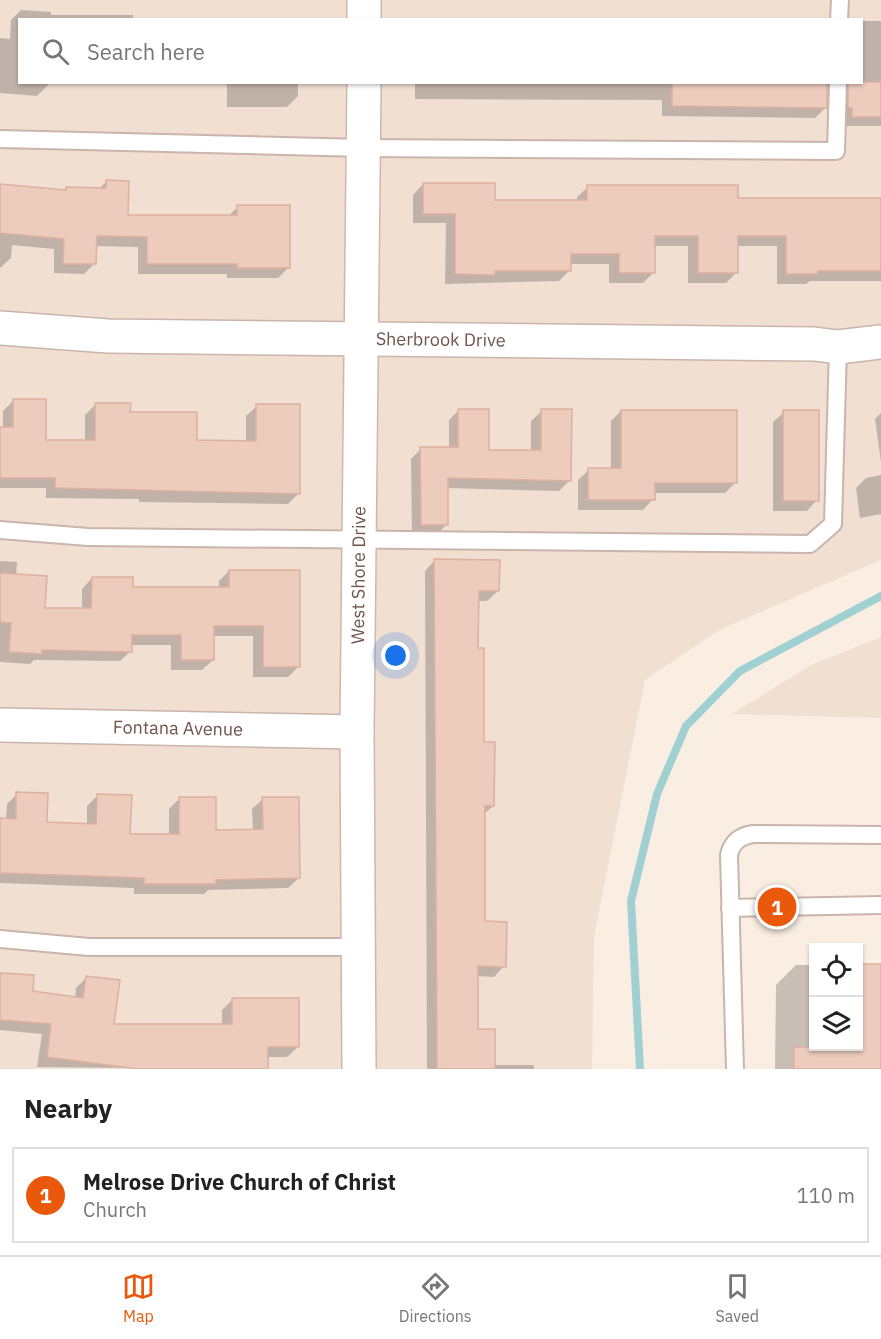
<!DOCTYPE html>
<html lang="en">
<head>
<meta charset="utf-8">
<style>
  :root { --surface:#fff; --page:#f6f6f6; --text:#222; --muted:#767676; --line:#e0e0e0; --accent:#ea580c }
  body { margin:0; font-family:"IBM Plex Sans",sans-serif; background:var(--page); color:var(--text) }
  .controls { position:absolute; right:18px; bottom:18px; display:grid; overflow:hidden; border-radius:0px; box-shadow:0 2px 4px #0004 }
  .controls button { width:54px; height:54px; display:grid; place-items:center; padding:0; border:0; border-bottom:2px solid var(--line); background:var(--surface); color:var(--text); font:30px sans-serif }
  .you { position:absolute; left:396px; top:656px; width:21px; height:21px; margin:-15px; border:4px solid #fff; border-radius:50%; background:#1a73e8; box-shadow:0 0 0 9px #1a73e833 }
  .badge { display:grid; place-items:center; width:39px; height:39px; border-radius:50%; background:var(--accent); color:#fff; font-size:20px; font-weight:700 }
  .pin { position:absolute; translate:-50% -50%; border:3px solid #fff; box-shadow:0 2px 6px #0006 }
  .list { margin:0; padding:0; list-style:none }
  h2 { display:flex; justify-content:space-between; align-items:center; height:78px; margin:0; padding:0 24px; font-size:26px }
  h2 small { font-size:20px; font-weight:400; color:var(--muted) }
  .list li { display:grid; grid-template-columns:39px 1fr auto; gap:18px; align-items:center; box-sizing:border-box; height:96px; margin:0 12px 12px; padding:0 12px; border:2px solid var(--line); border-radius:0px }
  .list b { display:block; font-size:22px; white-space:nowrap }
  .list p { margin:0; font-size:20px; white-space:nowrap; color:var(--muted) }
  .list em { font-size:20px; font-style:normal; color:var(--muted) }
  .icon { flex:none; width:33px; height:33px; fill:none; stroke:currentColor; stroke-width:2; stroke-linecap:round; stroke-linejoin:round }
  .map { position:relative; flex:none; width:881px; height:1069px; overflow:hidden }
  .search { position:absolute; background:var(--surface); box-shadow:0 2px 4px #0004; left:18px; right:18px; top:18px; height:66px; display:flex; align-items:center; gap:15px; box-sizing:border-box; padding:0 21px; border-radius:0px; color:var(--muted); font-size:22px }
  .sheet { height:186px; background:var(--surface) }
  nav { display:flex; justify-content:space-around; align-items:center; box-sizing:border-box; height:84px; border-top:2px solid var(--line); background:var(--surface); font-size:16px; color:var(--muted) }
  nav a { display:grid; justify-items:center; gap:3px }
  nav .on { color:var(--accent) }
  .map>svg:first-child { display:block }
  .residential { fill:#f1dfd2; fill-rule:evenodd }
  .shadow { fill:#0003 }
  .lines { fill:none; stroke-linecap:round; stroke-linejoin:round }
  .stream { stroke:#a1d0d2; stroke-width:8 }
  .building { fill:#edcbbd; stroke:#deb09f; stroke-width:1.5 }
  .lane-casing { stroke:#c9b5ab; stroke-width:20 }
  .street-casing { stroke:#c9b5ab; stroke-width:36 }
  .secondary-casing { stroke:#cfb7ab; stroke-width:36 }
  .lane { stroke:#fff; stroke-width:16 }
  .street { stroke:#fff; stroke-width:33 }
  .secondary { stroke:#fff; stroke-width:33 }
  .labels { text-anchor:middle; stroke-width:6; stroke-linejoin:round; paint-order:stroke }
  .street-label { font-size:18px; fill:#6f544b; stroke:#fdf3e9 }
</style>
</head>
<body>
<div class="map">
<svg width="881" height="1069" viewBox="0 0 881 1069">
  <rect width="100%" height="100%" fill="#faeee3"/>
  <g class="residential">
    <path d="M0,0H881V560L721,629L645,680L594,937L592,1069H0ZM20,20H862V82H20Z"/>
    <polygon points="881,637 881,718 732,714 811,665"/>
  </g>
  <g class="shadow">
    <polygon points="21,10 51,12 51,15 133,15 133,20 20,20 20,82 48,82 48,85 37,96 0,93 0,38 10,39 11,20"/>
    <polygon points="271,18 271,20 148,20"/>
    <polygon points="460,19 490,19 490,20 459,20"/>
    <polygon points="862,21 881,21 881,126 842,126 838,88 830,82 862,82"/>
    <polygon points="298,82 298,96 287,107 227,107 227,83 144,83"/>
    <polygon points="415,82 827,82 825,108 815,118 662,116 662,100 415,99"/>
    <polygon points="107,181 127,216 228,216 238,207 288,268 278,278 227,278 227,274 138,274 138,247 95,246 94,264 84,274 54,273 54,249 12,245 11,258 0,268 0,186 63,191 66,189 99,189"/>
    <polygon points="423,184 494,201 577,201 577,197 588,187 736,199 881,199 881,281 810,281 806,284 777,284 777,246 736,246 736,273 726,283 688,283 688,246 653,246 653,273 643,283 609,283 609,264 570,264 570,270 559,281 445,284 446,223 413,223 413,195"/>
    <polygon points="13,401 45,441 85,442 85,415 95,405 129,413 195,442 246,443 246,416 257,406 299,493 288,504 139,502 139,499 46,498 46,488 0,488 0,428 3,428 3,411"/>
    <polygon points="459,410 488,451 531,451 531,421 542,411 569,481 559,491 446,488 446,525 436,535 412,535 411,459 421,449 449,449 449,420"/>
    <polygon points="621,411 735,483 725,493 653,493 653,499 643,510 578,510 578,480 589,470 611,470 611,421"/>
    <polygon points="784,412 817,500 807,511 773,511 773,422"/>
    <polygon points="881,413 881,462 875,419"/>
    <polygon points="881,475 881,514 860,518 856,488 866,478"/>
    <polygon points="435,560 498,591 487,601 477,601 477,649 482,744 493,806 483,815 483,923 504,966 494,977 477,976 476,1031 493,1065 534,1065 534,1069 427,1069 425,571"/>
    <polygon points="0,561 17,562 16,576 43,609 82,610 82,589 92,578 131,589 219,589 219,581 229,571 299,666 288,677 253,677 253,636 213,636 213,660 202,670 171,670 171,645 131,645 131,651 120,661 34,660 30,664 0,662"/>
    <polygon points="17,794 46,824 87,825 87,806 98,795 129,835 169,835 169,809 179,799 214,831 253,831 252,809 263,799 299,878 288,888 208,890 204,894 134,894 134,888 0,883 0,820 6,820 7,804"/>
    <polygon points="796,965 814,965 814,1046 858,1046 881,965 880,1069 775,1069 776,985"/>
    <polygon points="0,974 31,993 75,999 76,988 87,977 113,1025 222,1025 222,1010 233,999 298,1047 287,1057 266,1057 266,1069 37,1067 42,1034 0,1030"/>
  </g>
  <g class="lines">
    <polyline class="stream" points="640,1069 631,901 657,794 686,726 740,671 881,596"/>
  </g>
  <g class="building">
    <polygon points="672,82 827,82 827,108 672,106"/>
    <polygon points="848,82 881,82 881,117 852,117 852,108 848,108"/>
    <polygon points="106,180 129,181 128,215 237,215 237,205 290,205 290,268 237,268 237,264 147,264 147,237 97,236 96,264 63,264 64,239 0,233 0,184 66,190 66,187 106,188"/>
    <polygon points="423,183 495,183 495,200 587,200 587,185 738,185 738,198 881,198 881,271 818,271 818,274 786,274 786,236 738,236 738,273 698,273 698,236 655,236 655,273 619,273 619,254 571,254 571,271 495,271 495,275 455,274 455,214 423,214"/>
    <polygon points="13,399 46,399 46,440 95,440 95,403 131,403 130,412 197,412 197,440 256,441 256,404 300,404 300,494 55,488 55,478 0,478 0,427 13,427"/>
    <polygon points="458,409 489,409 489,450 541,450 541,409 572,409 571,481 448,478 448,525 421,525 420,447 458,447"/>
    <polygon points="621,410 737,410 737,483 655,483 655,500 588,500 588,468 621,468"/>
    <rect x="783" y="410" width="36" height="91"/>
    <polygon points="434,559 500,560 499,591 479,591 478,648 484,648 484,742 495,742 494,806 485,806 485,921 507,922 506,967 478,966 478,1029 495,1029 495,1069 437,1069"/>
    <polygon points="229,570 300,570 300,667 263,667 263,626 214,626 214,660 181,660 181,635 132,635 132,652 42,650 42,654 9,652 11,623 0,622 0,573 47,576 45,608 91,608 92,577 133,577 133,587 229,587"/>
    <polygon points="16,792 48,793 47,822 96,824 97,794 132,795 130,834 179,834 179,797 216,797 216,830 263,829 262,797 299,797 300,878 216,880 216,884 144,884 144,878 0,873 0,818 16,819"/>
    <polygon points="858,964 881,964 881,1069 794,1069 794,1047 858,1047"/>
    <polygon points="0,973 34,975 33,991 83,998 86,976 120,980 114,1024 232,1024 232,998 299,998 299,1047 268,1047 268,1069 138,1069 47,1057 51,1024 0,1020"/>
  </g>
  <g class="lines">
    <defs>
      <g id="lane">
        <polyline points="839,20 840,0"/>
        <polyline points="0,139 363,148 836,151 838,82"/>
        <polyline points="0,530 88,537 810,544 833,524 838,347"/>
        <polyline points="730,908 881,905"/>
        <polyline points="0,939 89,947 357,947"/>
        <path d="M735,1069L729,855C732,842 740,836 753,834L881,835"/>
      </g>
      <g id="street">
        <path id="s1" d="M0,328L108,336L814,344L838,347L881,342"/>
        <path id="s2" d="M0,725L357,732"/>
      </g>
      <g id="secondary">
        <polyline points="364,20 364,0"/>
        <path id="s3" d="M359,1069L357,732L364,82"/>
      </g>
    </defs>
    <use href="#lane" class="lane-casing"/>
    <use href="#street" class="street-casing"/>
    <use href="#secondary" class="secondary-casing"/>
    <use href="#lane" class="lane"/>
    <use href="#street" class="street"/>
    <use href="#secondary" class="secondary"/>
  </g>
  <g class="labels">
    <g class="street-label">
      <text dy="6" stroke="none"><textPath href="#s1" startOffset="441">Sherbrook Drive</textPath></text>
      <text dy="6" stroke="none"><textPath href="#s3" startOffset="494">West Shore Drive</textPath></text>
      <text dy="6" stroke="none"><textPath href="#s2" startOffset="178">Fontana Avenue</textPath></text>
    </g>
  </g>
</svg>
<div class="controls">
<button><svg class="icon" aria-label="locate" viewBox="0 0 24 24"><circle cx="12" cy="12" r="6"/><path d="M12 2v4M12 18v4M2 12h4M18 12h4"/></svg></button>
<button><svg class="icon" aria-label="layers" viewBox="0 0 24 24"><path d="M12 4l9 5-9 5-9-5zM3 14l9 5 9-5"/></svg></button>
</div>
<div class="you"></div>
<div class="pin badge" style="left:777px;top:907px">1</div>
<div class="search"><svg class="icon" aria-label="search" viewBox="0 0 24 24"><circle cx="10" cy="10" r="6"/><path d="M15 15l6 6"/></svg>Search here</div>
</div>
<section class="sheet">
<h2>Nearby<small></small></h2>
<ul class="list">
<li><span class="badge">1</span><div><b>Melrose Drive Church of Christ</b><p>Church</p></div><em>110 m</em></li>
</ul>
</section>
<nav>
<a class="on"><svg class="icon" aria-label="map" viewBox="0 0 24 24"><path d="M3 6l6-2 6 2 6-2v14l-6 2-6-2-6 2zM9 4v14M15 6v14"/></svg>Map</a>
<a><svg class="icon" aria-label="directions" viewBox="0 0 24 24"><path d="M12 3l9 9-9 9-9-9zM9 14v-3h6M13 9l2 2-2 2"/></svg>Directions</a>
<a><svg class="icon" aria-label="saved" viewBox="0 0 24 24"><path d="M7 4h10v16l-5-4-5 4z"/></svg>Saved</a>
</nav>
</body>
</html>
